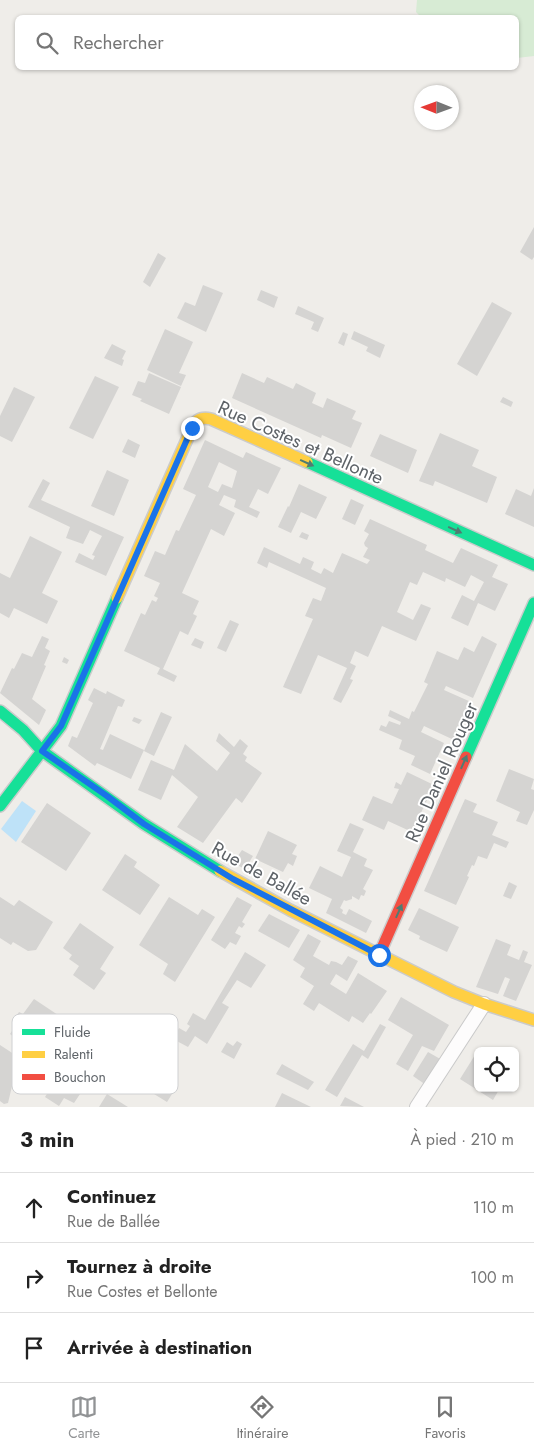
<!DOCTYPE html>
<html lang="fr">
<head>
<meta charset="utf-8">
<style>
  :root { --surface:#fff; --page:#f2f2f2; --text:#222; --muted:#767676; --line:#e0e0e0; --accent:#919395 }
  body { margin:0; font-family:Jost,sans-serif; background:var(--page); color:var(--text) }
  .controls { position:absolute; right:15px; bottom:15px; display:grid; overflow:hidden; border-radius:8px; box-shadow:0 1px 4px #0004 }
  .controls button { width:45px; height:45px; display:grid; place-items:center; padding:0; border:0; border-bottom:1px solid var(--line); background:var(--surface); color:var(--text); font:25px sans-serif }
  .compass { position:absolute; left:414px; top:85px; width:45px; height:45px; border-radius:50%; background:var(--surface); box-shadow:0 1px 4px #0004; rotate:271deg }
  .stop { position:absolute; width:15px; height:15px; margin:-11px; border:4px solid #1a73e8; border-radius:50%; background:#fff }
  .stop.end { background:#1a73e8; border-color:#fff; box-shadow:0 1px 5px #0008 }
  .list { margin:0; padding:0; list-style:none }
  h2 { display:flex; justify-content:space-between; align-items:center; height:65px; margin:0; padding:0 20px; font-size:21px }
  h2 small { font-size:16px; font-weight:400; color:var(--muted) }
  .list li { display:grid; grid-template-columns:32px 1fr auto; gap:15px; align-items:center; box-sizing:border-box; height:70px; padding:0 20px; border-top:1px solid var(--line) }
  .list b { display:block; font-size:19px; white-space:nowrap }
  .list p { margin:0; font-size:16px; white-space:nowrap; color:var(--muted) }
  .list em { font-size:16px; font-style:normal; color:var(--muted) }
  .icon { flex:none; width:28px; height:28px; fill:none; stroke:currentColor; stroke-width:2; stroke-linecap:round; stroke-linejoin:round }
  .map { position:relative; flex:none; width:534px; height:1107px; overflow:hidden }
  .search { position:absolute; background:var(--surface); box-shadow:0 1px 4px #0004; left:15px; right:15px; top:15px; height:55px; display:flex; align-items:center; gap:12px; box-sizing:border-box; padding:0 18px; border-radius:8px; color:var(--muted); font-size:19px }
  .sheet { height:275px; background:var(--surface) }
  nav { display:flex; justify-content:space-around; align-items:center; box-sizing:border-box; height:70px; border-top:1px solid var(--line); background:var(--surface); font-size:14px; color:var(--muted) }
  nav a { display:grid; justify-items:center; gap:2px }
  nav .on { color:var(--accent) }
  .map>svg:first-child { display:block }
  .green { fill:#d7ebd4 }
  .water { fill:#bee2f8 }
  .building { fill:#d5d4d2; fill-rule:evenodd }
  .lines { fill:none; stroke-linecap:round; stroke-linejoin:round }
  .lane-casing { stroke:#cacaca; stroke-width:16 }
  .fast-casing { stroke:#cbcbcb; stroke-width:14 }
  .slow-casing { stroke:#cbcbcb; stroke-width:14 }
  .jam-casing { stroke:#cbcbcb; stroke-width:14 }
  .lane { stroke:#fdfcfc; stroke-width:14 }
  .fast { stroke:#16e098; stroke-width:11 }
  .slow { stroke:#ffcf43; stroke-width:11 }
  .jam { stroke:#f24e42; stroke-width:11 }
  .oneway { fill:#507c72 }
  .route { stroke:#1a73e8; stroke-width:6 }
  .labels { text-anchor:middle; stroke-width:4; stroke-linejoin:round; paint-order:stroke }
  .street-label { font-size:19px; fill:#5e6368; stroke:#fff }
  .key { fill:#fff; stroke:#cfd0d2; stroke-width:1 }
  .key-label { font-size:14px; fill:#5e6368 }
</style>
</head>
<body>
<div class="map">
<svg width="534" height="1107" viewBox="0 0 534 1107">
  <rect width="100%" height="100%" fill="#efede9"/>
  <polygon class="green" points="417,0 534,0 534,56 517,58 516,18 421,17 416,12"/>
  <polygon class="water" points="22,801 36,811 16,842 1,829"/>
  <g class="building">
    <polygon points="534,227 534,257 532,260 520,252"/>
    <polygon points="158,253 166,258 150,287 143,282"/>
    <polygon points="203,285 223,293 206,332 177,318 185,302 195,306"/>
    <polygon points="261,290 278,297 274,308 257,300"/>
    <polygon points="492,302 512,313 477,376 457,364"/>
    <polygon points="298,306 324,318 318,332 311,329 314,322 295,314"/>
    <polygon points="165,329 193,342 179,373 186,375 181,386 147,370"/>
    <polygon points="354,331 385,345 380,358 366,351 368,347 351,339"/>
    <polygon points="343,332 348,334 344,346 338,343"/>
    <polygon points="112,344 126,351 122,359 124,360 122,366 104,358"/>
    <polygon points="149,373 181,387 169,414 140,401 142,399 132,395 138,381 145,383"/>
    <polygon points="242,373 264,383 267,377 293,389 296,383 316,393 312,403 323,408 327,398 356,411 352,419 362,423 351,448 322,435 321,438 232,398"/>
    <polygon points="95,376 119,387 93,439 69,428"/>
    <polygon points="14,387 35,397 12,442 0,436 0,416"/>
    <polygon points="503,397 513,402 511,407 500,402"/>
    <polygon points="440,433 479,450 472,466 497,477 487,503 435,481 433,486 419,481"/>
    <polygon points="380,434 417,450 408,473 370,456"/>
    <polygon points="128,439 140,445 135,458 122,452"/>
    <path d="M205,440L243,458L246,452L281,468L268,494L258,489L249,507L260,512L257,518L234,507L236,500L224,495L219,505L235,513L224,536L211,529L182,593L199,601L193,614L197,616L188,635L180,631L163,669L177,676L174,682L157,674L160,668L124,651L141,613L145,615L152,600L156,602L158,598L154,596L160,583L144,576L155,551L165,555L176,530L179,531L196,495L183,489ZM219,462L237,471L232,488L222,484L218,492L208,487Z"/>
    <polygon points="107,470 129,480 114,516 91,506"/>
    <polygon points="43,479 50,483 41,500 124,537 106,576 75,562 79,553 93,560 95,556 92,555 102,536 90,530 83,544 66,538 70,527 28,507"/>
    <polygon points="299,484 327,497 316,519 301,512 291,533 278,527 288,506 289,507"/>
    <polygon points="534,488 534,527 505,514 516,489 531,496"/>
    <polygon points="351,499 364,505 355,525 342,519"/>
    <polygon points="370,519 427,545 425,550 453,563 461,548 498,565 492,577 508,584 495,611 478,603 468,626 451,618 462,595 474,601 484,582 471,575 465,587 446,578 445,582 423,572 417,585 410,582 397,612 413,620 421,604 431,608 416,641 382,626 368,657 355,651 350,663 356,666 350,679 353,680 341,703 333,699 347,668 318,655 301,694 283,687 313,619 305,616 313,598 321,601 326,588 269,562 267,568 257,563 264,547 300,564 303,557 314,562 311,569 321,574 324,568 333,573 342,553 367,564 370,560 363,557 368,548 365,546 364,543 369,534 364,531"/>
    <polygon points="302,532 309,535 307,540 299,537"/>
    <polygon points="30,536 62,552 42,593 58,601 47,624 14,608 9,618 0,613 0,573 10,578"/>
    <polygon points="230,620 239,624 226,652 217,648"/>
    <polygon points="42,636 49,639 45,648 50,651 44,665 46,666 32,699 46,710 39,725 0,693 12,668 14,669 22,653 32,657"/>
    <polygon points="482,636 497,644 473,698 446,686 444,690 471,702 454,740 424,726 421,732 444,743 430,774 411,765 415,756 399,749 402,740 379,730 381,725 386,727 389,721 400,725 401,722 388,716 390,710 409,719 412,711 414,712 428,684 424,682 437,651 458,660 464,647 474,652"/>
    <polygon points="195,638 204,642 201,649 191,645"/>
    <polygon points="64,657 69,660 67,664 62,662"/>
    <polygon points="94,688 106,694 107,691 125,700 122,707 118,706 100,749 103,750 110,734 144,750 131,779 97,763 95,766 68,746 72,736 77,738 93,703 88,700"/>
    <polygon points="161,712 172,717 154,756 144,751"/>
    <polygon points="134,717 142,720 139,724 132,721"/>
    <polygon points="219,733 234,747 240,739 248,746 243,754 247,757 245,761 262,773 242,803 236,798 203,843 177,827 198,797 172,775 161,800 138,790 151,760 174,770 185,744 217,771 230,753 216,741"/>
    <polygon points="509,769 534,779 531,789 534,790 534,810 527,825 516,821 520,812 496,801"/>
    <polygon points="407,772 434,785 412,832 388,821 384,830 362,820 373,796 392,804 399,789 394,788 396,782 401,785"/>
    <polygon points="465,799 477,804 473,812 498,822 492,835 509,842 506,848 494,843 487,859 478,856 474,866 472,865 467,876 469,877 456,905 424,891"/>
    <polygon points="47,803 91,833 66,871 21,842"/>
    <polygon points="350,823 364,829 353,852 367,859 364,866 373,870 363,889 366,891 364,896 361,895 359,900 352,896 352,899 346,901 344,900 340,908 343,910 342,913 346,915 349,909 372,921 366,933 326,913 332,899 309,888 320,866 342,877 351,857 337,851"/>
    <polygon points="268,831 297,845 292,854 297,856 293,866 288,863 283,872 255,859"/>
    <polygon points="242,850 253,856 245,869 233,863"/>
    <polygon points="125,854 137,862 134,867 160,885 140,915 102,890"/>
    <polygon points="509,882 517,886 511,899 503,896"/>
    <polygon points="0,897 14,906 19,900 53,922 36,950 28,951 13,942 11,945 0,938"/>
    <polygon points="169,897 198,915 202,909 215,917 175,982 163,974 168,964 139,945"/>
    <polygon points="237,897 252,905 242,922 245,924 242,928 239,926 235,933 241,936 236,945 230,942 225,949 211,940"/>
    <polygon points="419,908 459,927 447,952 419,939 420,936 408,930"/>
    <polygon points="269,914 300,930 289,948 258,931"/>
    <polygon points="80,923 114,947 100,969 106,973 94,990 73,975 79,966 69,959 72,955 63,948"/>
    <polygon points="308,934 321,941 313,956 329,965 331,961 336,962 342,965 348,956 358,961 347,981 336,974 330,984 346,994 358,973 387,991 371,1014 370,1013 363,1023 352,1016 349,1022 319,1003 314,1011 303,1004 314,986 300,977 305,968 293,960"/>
    <polygon points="496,939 511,945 507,955 519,960 523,950 528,952 524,962 532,965 516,1001 503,996 510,979 505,977 498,994 476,987"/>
    <polygon points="245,952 266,965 251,988 237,980 222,1003 229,1007 207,1044 195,1036 188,1047 173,1039 179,1028 186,1032 190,1026 187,1024 193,1013 205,1020"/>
    <polygon points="401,997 449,1025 434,1051 422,1046 408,1071 396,1064 413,1035 388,1020"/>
    <polygon points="34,999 58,1015 34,1051 10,1034 16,1025 12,1023 19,1012 23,1014"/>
    <polygon points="380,1024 386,1027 368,1059 362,1055 337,1097 325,1090 353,1044 364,1051"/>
    <polygon points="237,1041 242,1044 234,1059 221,1052 227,1042 233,1046"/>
    <polygon points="0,1045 26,1062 19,1072 16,1070 12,1075 13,1082 8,1103 4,1104 0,1101"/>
    <polygon points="480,1047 486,1051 478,1051 478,1088 500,1088 493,1100 460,1079"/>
    <polygon points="115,1052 136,1065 139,1060 160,1074 165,1066 173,1071 168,1080 177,1086 167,1102 107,1065"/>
    <polygon points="428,1052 442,1060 426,1085 413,1076"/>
    <polygon points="282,1064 314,1082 308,1090 276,1074"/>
    <polygon points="60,1073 84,1088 74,1103 64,1098 59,1106 45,1097"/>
    <polygon points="282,1093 311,1107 275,1107"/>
    <polygon points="107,1094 128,1107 99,1107"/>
    <polygon points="345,1097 364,1107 340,1106"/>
  </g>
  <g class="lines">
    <defs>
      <polyline id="lane" points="417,1107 484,1004"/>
      <g id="fast">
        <polyline points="307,462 534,565"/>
        <polyline points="0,711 23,730 42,751 144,824 220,871"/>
        <polyline points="466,757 534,603"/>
        <polyline points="0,806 61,726 117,598"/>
      </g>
      <g id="slow">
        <path d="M117,598L192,428C196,419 202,417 211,419L307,462"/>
        <polyline points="220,871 290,910 454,992 484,1004 534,1020"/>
      </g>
      <polyline id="jam" points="379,955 466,757"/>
    </defs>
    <use href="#lane" class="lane-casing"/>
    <use href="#fast" class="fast-casing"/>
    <use href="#slow" class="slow-casing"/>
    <use href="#jam" class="jam-casing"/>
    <use href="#lane" class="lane"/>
    <use href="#fast" class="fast"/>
    <use href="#slow" class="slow"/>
    <use href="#jam" class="jam"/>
  </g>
  <defs><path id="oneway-solid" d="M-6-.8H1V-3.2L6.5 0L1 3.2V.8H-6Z" transform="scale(1.25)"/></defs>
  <g class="oneway">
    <use href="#oneway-solid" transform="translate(307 463) rotate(24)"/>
    <use href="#oneway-solid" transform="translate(455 530) rotate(24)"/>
    <use href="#oneway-solid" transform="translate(464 762) rotate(-66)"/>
    <use href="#oneway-solid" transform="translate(399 911) rotate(-66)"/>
  </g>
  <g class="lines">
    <polyline class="route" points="192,428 61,726 42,751 107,796 144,824 233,879 379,955"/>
  </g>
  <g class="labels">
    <g class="street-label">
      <text transform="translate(301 442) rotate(24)" y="7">Rue Costes et Bellonte</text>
      <text transform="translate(441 772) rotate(-66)" y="7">Rue Daniel Rouger</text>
      <text transform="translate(262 873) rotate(29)" y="7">Rue de Ballée</text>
    </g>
  </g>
  <rect x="12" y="1014" width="166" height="80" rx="8" class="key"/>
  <rect x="22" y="1029" width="23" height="6" fill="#16e098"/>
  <rect x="22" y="1051" width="23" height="7" fill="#ffcf43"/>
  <rect x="22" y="1074" width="23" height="6" fill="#f24e42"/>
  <g class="key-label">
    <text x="54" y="1037">Fluide</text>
    <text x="54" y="1059">Ralenti</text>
    <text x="54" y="1082">Bouchon</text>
  </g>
</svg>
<div class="controls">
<button><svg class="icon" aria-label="locate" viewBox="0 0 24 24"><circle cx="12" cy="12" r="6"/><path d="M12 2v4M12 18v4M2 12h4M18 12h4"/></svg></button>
</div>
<svg class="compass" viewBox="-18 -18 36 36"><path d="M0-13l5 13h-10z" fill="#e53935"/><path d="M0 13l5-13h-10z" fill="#767676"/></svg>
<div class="stop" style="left:379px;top:955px"></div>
<div class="stop end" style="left:192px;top:428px"></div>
<div class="search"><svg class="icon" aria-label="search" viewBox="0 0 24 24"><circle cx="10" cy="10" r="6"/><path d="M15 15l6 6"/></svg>Rechercher</div>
</div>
<section class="sheet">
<h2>3 min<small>À pied · 210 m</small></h2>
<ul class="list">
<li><svg class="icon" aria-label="ahead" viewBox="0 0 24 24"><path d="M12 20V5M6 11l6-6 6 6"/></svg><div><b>Continuez</b><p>Rue de Ballée</p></div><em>110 m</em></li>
<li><svg class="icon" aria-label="right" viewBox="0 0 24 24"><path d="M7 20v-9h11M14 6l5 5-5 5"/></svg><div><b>Tournez à droite</b><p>Rue Costes et Bellonte</p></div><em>100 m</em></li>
<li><svg class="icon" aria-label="arrive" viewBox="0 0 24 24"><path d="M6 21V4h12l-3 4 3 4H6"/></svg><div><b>Arrivée à destination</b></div></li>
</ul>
</section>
<nav>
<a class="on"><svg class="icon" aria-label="map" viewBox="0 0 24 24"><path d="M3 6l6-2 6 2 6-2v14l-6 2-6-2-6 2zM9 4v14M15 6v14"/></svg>Carte</a>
<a><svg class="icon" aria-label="directions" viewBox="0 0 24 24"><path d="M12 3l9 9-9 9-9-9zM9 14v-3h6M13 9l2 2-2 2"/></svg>Itinéraire</a>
<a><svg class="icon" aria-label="saved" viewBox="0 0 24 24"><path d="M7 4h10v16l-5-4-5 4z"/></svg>Favoris</a>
</nav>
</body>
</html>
